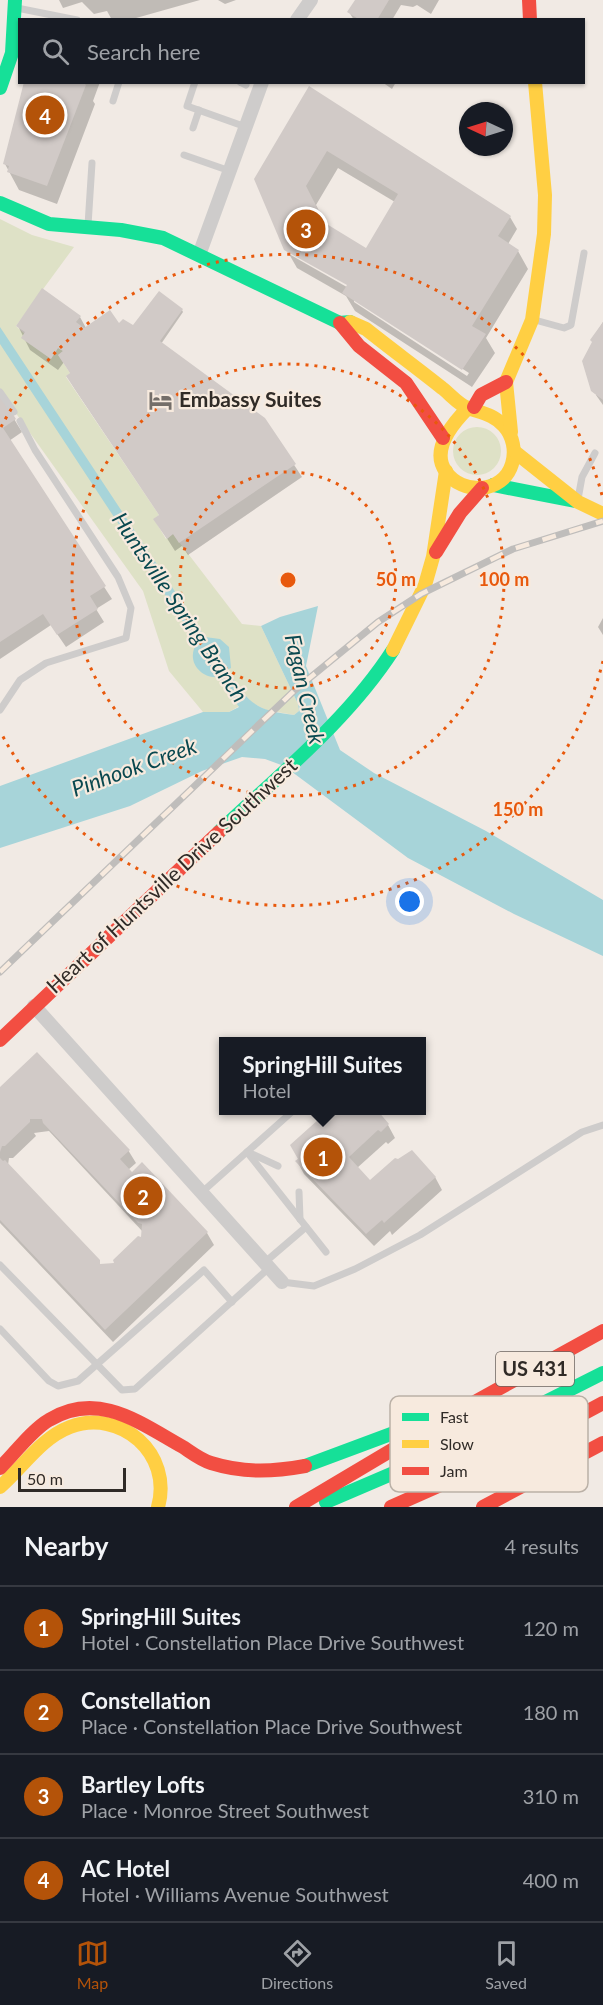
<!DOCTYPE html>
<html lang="en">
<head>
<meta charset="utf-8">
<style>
  :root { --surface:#171b24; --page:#242831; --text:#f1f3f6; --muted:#9ea1a6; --line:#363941; --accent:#b45309 }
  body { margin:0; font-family:Lato,sans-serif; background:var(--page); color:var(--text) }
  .compass { position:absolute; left:459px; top:102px; width:54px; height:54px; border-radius:50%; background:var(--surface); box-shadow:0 2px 4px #0004; rotate:274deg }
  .scale { position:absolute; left:18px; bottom:15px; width:108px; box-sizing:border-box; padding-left:6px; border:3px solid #302b27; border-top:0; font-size:16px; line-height:21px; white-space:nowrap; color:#302b27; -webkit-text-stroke:4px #f7eade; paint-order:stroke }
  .you { position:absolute; left:410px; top:902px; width:21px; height:21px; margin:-15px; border:4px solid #fff; border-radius:50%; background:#1a73e8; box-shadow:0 0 0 9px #1a73e833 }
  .badge { display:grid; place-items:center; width:39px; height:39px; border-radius:50%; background:var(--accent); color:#fff; font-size:20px; font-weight:700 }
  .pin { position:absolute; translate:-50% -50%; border:3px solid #fff; box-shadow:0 2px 6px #0006 }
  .popup { position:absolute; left:219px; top:1037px; width:207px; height:78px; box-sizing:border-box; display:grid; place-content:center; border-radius:0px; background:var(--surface); filter:drop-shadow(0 2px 4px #0005); font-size:20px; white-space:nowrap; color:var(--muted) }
  .popup b { font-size:22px; color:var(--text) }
  .popup::after { content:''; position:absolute; left:50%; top:100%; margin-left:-12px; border:12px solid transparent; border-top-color:var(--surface) }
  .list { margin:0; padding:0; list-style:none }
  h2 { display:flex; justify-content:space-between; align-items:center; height:78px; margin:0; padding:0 24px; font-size:26px }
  h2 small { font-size:20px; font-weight:400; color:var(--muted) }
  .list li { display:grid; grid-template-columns:39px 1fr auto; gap:18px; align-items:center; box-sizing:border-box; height:84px; padding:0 24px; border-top:2px solid var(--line) }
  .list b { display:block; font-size:22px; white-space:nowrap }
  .list p { margin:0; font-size:20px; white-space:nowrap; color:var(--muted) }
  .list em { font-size:20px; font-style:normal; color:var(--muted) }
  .icon { flex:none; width:33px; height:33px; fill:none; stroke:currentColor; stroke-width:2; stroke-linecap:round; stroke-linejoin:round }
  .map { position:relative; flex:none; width:603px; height:1507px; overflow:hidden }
  .search { position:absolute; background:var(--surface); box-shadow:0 2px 4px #0004; left:18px; right:18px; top:18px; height:66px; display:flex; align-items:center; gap:15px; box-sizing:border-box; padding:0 21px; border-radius:0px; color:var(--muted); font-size:22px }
  .sheet { height:414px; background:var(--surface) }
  nav { display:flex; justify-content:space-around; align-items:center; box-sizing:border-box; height:84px; border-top:2px solid var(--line); background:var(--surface); font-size:16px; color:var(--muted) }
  nav a { display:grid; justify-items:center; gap:3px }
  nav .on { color:var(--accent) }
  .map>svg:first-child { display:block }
  .green { fill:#dee1c6 }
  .water { fill:#a7d4d9 }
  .shadow { fill:#0003; fill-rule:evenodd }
  .building { fill:#d1cac7; fill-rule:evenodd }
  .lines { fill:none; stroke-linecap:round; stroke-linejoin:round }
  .lane { stroke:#cecccb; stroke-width:7 }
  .street { stroke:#cecccb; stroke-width:14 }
  .fast { stroke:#16e098; stroke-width:14 }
  .slow { stroke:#ffcf43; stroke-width:14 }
  .jam { stroke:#f24e42; stroke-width:14 }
  .rail-casing { stroke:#bfbdbb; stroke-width:7 }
  .rail { stroke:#f7eade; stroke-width:4.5; stroke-dasharray:14; stroke-linecap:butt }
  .ring { fill:none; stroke:#e8590c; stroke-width:3; stroke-dasharray:3 6 }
  .labels { text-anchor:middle; stroke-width:4.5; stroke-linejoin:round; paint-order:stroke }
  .shield { fill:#f7eade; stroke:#6c645e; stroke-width:1.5 }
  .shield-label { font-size:20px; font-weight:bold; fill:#302b27 }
  .poi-label { font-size:21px; font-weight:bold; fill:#302b27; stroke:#f7eade; text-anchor:start }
  .street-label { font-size:21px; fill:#302b27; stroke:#f7eade }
  .water-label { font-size:22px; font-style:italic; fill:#09484f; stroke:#f7eade }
  .key { fill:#f7eade; stroke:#bbb1a7; stroke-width:1.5 }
  .key-label { font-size:16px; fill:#302b27 }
  .centre { fill:#e8590c; stroke:#f7eade; stroke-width:3 }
  .ring-label { font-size:18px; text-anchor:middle; font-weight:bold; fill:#e8590c; stroke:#f7eade; stroke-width:4.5; stroke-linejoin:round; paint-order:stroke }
</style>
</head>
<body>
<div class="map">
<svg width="603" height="1507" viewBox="0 0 603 1507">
  <rect width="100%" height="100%" fill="#f1eae4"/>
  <g class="green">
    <polygon points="0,219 32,235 74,247 16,326 51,358 58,348 63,351 58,355 70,373 66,377 159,515 154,519 166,539 173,534 242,624 261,626 298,704 299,711 294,715 266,710 248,701 229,712 203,712 169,671 143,591 0,391"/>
    <circle cx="477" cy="451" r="24"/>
  </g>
  <path class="water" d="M0,327L205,637L220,639L229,647L231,668L227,670C249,703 254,710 294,715L299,711L298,704L261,626L280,617L318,606L306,666L340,750L374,773L486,831L603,900V956L514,914L408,858L284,766L265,759L242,757L202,771L130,806L0,848V786L203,712H229L239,707L218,677C201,679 185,661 197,643L0,344Z"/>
  <g class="shadow">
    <polygon points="59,0 200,0 129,20 112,20 107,11 94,14 82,2 63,8"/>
    <polygon points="218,0 236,0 225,4"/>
    <polygon points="356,0 439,0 431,14 417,5 413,7 401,5 392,20 354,20 349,12"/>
    <polygon points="25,82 100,82 93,101 95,104 57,204 19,190 5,164"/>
    <polygon points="382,82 396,82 392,89"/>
    <path d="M309,88L510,217L517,229L508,244L518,251L528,269L486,338L495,353L472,387L355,311L346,296L297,268L289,254L352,290L354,288L287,250ZM338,168L395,202L367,250L326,225L316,205ZM354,299L469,373L467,376L354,302Z"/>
    <polygon points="182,310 183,312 161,344 264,419 302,477 188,555 182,546 175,551 163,532 161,516 75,389 68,377 71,374 64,362 58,370 30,350 18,326 80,317 86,328 133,327"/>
    <polygon points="603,322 603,405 596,395 592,340"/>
    <polygon points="0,396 22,432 9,441 112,599 96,609 104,622 66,647 51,625 0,659"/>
    <polygon points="603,618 603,635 598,627"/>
    <path d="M0,1090L128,1150L136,1163L128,1170L207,1233L214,1245L113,1342L0,1223ZM49,1131L143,1232L142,1239L115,1264L101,1265L8,1165L9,1158H13L36,1136L34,1133Z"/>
    <polygon points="317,1110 388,1125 395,1138 388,1144 386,1142 357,1168 369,1182 435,1177 442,1190 392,1235 390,1231 374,1246 304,1174 297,1161 320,1120"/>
  </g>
  <g class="building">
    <polygon points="355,0 389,0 377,20 360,20 347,12"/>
    <polygon points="24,82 83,82 86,85 47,186 7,172 9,166 3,164"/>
    <path d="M309,86L511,216L498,236L519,250L472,326L486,334L462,370L342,293L347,285L284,250L254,179ZM327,151L398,194L366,248L325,223L306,186Z"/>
    <polygon points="42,288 81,316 76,322 84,328 110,310 119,323 123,319 133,325 159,291 183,309 160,341 265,418 296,464 179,543 173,534 167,539 153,519 159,515 66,376 70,373 58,355 63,351 58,348 51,359 21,338 25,332 16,326"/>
    <polygon points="603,322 603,400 591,391 582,361 592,342 590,340"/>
    <polygon points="0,394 16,419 3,428 106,586 90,596 98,609 57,635 43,614 0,642"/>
    <polygon points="37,1052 130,1150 120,1159 132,1172 142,1162 208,1232 105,1330 0,1220 0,1158 3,1161 5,1160 100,1260 100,1264 114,1263 113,1260 138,1236 141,1237 142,1224 138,1223 43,1123 42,1119 30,1119 30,1122 5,1146 2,1146 0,1152 0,1087"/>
    <polygon points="315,1110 377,1110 389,1124 381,1132 378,1130 349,1157 370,1180 395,1158 398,1159 412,1150 436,1177 384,1223 382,1220 366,1234 295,1161 298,1159 290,1145 319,1119"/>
  </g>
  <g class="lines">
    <g class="lane">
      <polyline points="17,8 77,20"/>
      <polyline points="195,82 187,106 246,127"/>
      <polyline points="240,82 246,85"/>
      <polyline points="113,101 119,82"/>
      <polyline points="193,128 199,110"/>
      <polyline points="184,155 230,171"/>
      <polyline points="88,225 92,163"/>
      <polyline points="535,320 564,328 571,325 584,253"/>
      <polyline points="0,392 14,412"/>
      <polyline points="578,499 582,477 595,453"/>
      <polyline points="0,710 20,680 46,663 126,638 131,608 118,577 35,450 20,421"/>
      <polyline points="247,1152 326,1252"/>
      <polyline points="250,1153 278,1166"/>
      <polyline points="299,1192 300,1219"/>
      <polyline points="201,1193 294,1110"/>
      <polyline points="264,1263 306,1227"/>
      <polyline points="0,1265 122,1390 135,1389 269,1268"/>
      <polyline points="282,1282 314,1286 355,1269 420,1235 582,1132 603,1125"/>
      <polyline points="0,1329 49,1381 58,1386 78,1381 204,1270 232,1302"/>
    </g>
    <g class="street">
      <polyline points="297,20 311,0"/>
      <polyline points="199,255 262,82"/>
      <polyline points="34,1006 282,1282"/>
    </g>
    <g class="fast">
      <polyline points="0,88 12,53 15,0"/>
      <polyline points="0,203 49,224 121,230 163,238 340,323 350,322"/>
      <polyline points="493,485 575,501"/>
      <path d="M219,832C279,775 348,720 393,650"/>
      <polyline points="305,1466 466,1406"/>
      <polyline points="326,1502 466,1442 603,1373"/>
    </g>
    <g class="slow">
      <path d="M350,322L366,329C391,349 417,368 442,388C450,394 459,405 468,408C481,413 493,414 504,426C513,436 516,451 512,464C503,494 462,495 446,472C430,450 453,423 468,408"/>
      <polyline points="511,432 506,382 532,320 544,234 545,195 535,82"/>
      <polyline points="515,452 578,502 603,514"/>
      <polyline points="393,650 425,585 433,557 446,471"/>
      <path d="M0,1487C23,1467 41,1438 70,1427C121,1408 173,1454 158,1507"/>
    </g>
    <g class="jam">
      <polyline points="529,0 530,20"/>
      <polyline points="340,323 359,346 406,383 443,438"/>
      <polyline points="474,407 481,395 506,382"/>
      <polyline points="436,552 460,513 482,488"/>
      <polyline points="0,1040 219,832"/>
      <polyline points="453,1414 603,1331"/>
      <path d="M0,1468C14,1454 33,1429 49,1420C98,1390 140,1423 183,1447C192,1453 201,1460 211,1463C243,1473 272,1472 305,1466"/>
      <polyline points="296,1507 407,1441"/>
      <polyline points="391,1507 499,1459 603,1403"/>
      <polyline points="483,1507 603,1443"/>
    </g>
    <defs>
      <polyline id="rail" points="0,972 295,690 378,622 421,594 513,549 603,521"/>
    </defs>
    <use href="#rail" class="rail-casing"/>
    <use href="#rail" class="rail"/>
  </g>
  <g class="ring">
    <circle cx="288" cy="580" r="108"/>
    <circle cx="288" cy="580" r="216"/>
    <path d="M603 661A325 325 0 0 1 1 733M1 427A325 325 0 0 1 603 499"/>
  </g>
  <defs>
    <symbol id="hotel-bare" viewBox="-9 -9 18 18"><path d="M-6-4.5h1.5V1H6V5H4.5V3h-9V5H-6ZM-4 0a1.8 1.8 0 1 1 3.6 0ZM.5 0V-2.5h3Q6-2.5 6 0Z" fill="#746e69" stroke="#f7eade" stroke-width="2.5" paint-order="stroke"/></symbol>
  </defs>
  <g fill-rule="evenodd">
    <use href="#hotel-bare" x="144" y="384" width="33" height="33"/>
  </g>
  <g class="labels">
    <rect class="shield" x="496" y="1352" width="78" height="34" rx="4.5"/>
    <g class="shield-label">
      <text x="535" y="1376">US 431</text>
    </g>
    <g class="poi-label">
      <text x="179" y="407">Embassy Suites</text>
    </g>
    <g class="street-label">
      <text transform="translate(172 876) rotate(-43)" y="7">Heart of Huntsville Drive Southwest</text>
    </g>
    <g class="water-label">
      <text transform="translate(180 607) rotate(56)" y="8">Huntsville Spring Branch</text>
      <text transform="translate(305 689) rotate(77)" y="8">Fagan Creek</text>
      <text transform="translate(134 767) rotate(-20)" y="8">Pinhook Creek</text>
    </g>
  </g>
  <rect x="390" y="1396" width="198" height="96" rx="9" class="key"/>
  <rect x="402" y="1413" width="27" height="8" fill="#16e098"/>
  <rect x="402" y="1440" width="27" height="8" fill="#ffcf43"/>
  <rect x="402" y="1467" width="27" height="8" fill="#f24e42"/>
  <g class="key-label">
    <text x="440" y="1423">Fast</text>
    <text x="440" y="1450">Slow</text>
    <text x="440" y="1477">Jam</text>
  </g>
  <circle cx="288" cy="580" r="9" class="centre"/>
  <g class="ring-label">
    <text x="396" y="586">50 m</text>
    <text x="504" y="586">100 m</text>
    <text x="518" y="816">150 m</text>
  </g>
</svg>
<svg class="compass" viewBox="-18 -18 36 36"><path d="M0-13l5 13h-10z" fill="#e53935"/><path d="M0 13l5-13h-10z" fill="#9ea1a6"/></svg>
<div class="scale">50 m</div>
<div class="you"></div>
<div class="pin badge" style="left:323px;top:1157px">1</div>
<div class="popup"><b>SpringHill Suites</b>Hotel</div>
<div class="pin badge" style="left:143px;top:1196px">2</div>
<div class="pin badge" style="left:306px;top:229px">3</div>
<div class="pin badge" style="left:45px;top:115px">4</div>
<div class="search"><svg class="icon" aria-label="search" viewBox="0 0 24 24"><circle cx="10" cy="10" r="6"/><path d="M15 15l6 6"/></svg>Search here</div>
</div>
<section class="sheet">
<h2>Nearby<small>4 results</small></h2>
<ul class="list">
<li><span class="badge">1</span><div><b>SpringHill Suites</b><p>Hotel · Constellation Place Drive Southwest</p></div><em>120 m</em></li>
<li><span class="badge">2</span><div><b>Constellation</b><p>Place · Constellation Place Drive Southwest</p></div><em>180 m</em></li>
<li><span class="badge">3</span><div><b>Bartley Lofts</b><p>Place · Monroe Street Southwest</p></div><em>310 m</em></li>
<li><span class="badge">4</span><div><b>AC Hotel</b><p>Hotel · Williams Avenue Southwest</p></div><em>400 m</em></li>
</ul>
</section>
<nav>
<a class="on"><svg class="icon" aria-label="map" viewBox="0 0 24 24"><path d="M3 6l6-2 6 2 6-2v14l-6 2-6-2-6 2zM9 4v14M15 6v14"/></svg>Map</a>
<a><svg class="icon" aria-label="directions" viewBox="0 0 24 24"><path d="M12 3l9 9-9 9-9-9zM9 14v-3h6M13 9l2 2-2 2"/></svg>Directions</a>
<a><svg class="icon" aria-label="saved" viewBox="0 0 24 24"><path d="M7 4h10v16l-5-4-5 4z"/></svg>Saved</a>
</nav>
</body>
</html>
